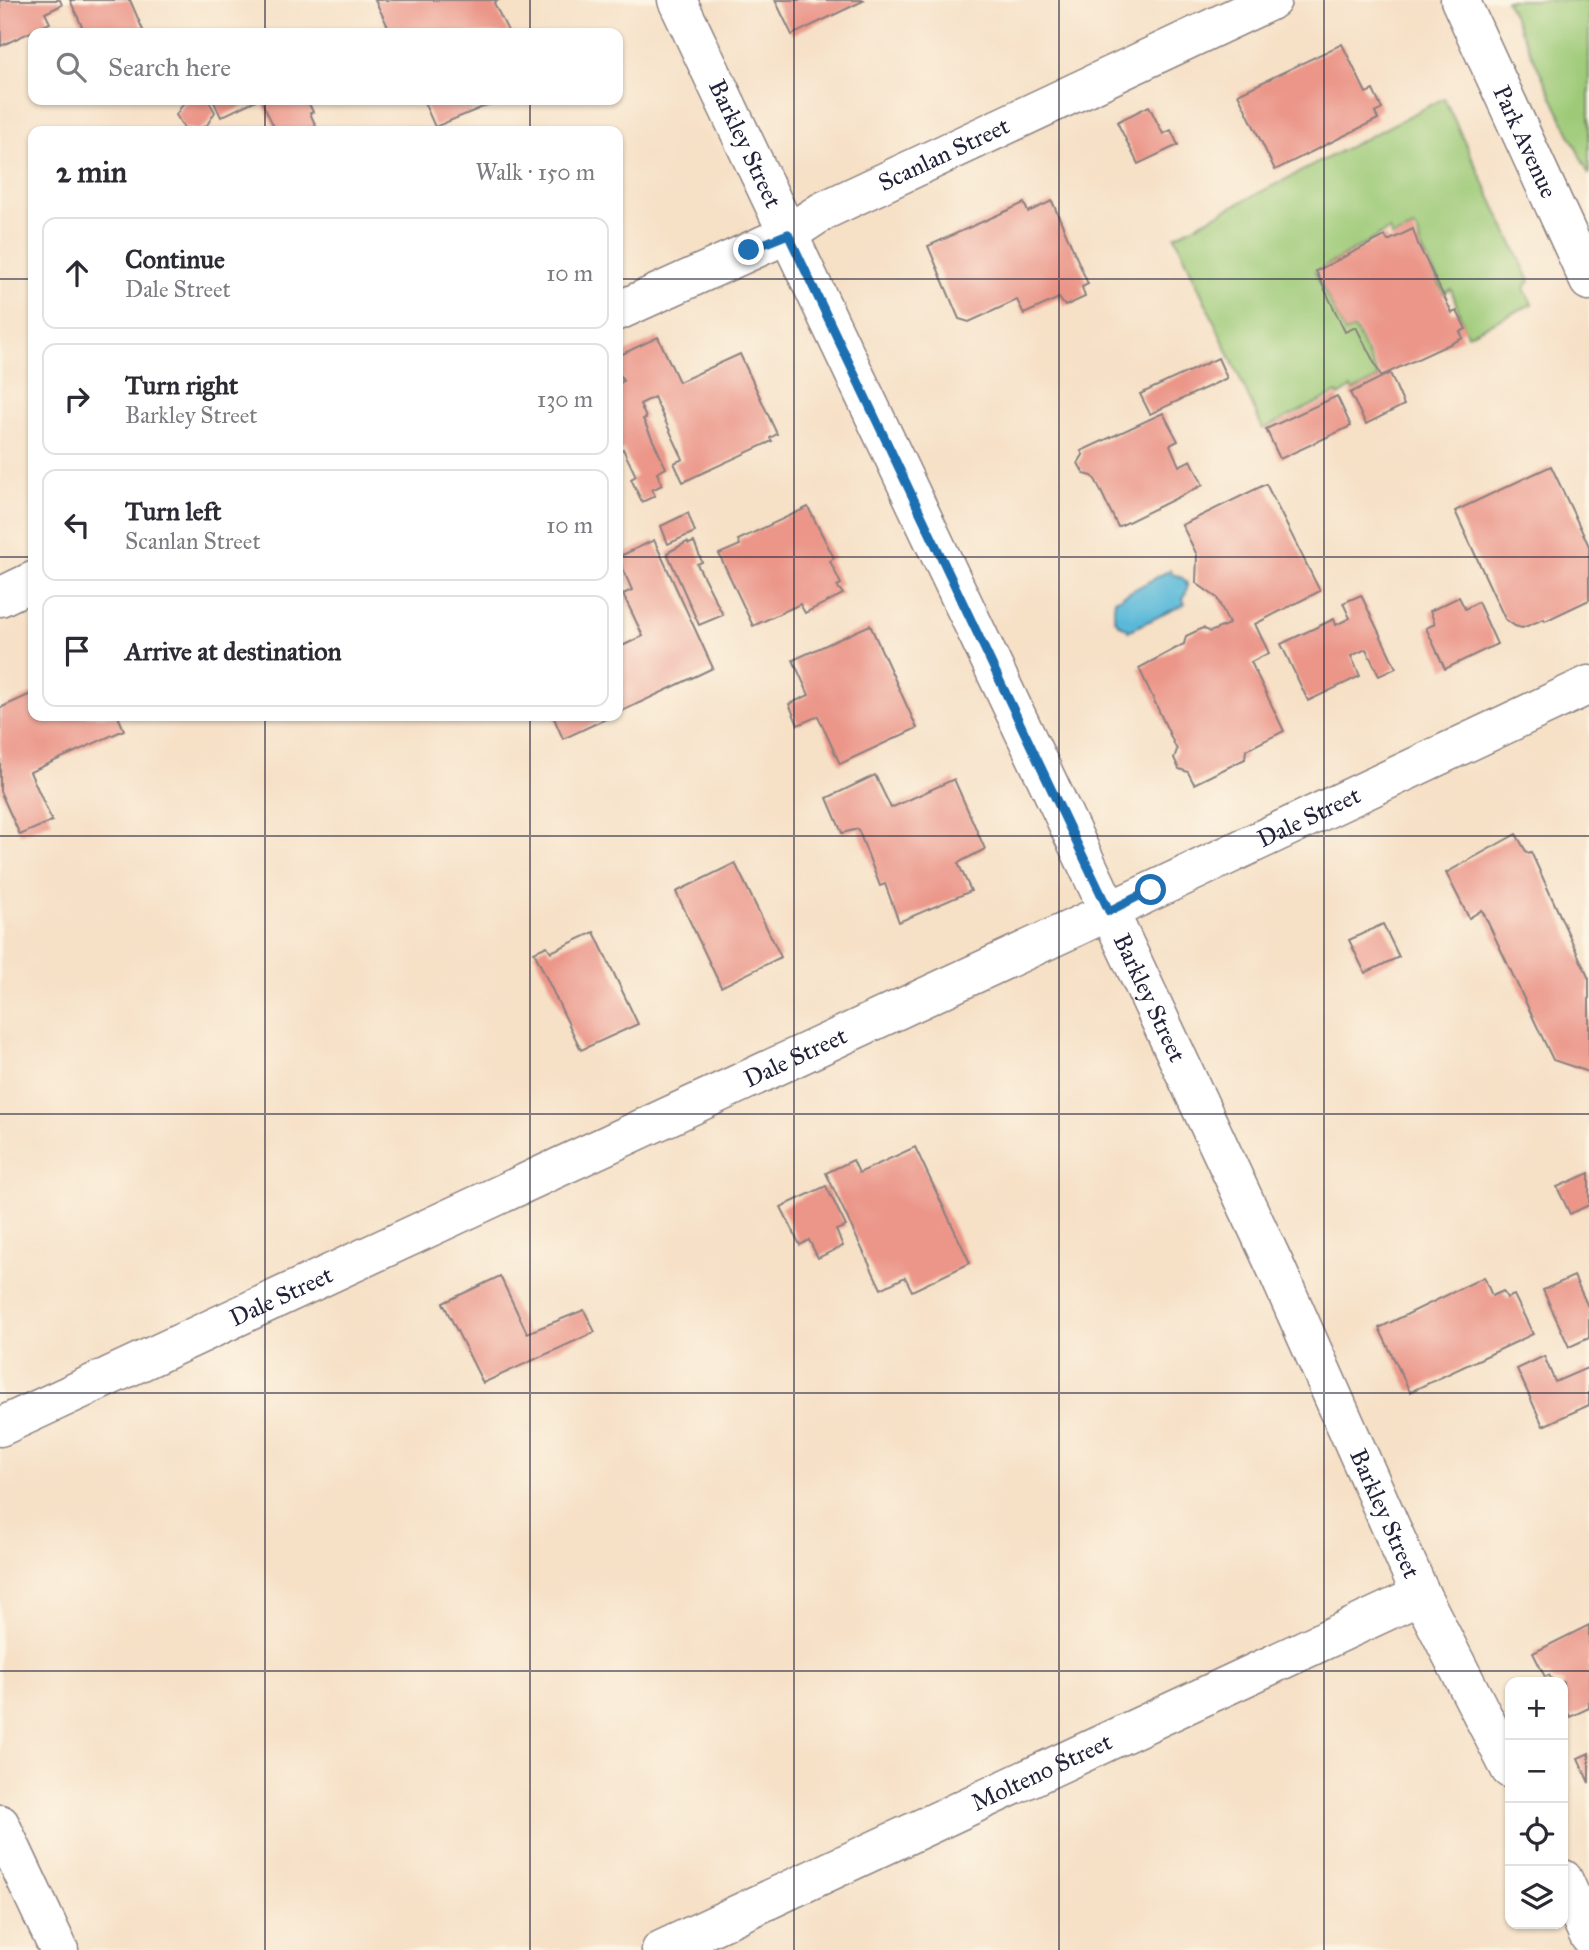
<!DOCTYPE html>
<html lang="en">
<head>
<meta charset="utf-8">
<style>
  :root { --surface:#fff; --page:#f7f7f7; --text:#2b2b33; --muted:#7c7c81; --line:#e1e1e2 }
  body { margin:0; font-family:"IM FELL Great Primer",serif; background:var(--page); color:var(--text) }
  .controls { position:absolute; right:21px; bottom:21px; display:grid; overflow:hidden; border-radius:14px; box-shadow:0 2px 5px #0004 }
  .controls button { width:63px; height:63px; display:grid; place-items:center; padding:0; border:0; border-bottom:2px solid var(--line); background:var(--surface); color:var(--text); font:35px sans-serif }
  .stop { position:absolute; width:21px; height:21px; margin:-16px; border:5px solid #1f6fb2; border-radius:50%; background:#fff }
  .stop.end { background:#1f6fb2; border-color:#fff; box-shadow:0 2px 7px #0008 }
  .list { margin:0; padding:0; list-style:none }
  h2 { display:flex; justify-content:space-between; align-items:center; height:91px; margin:0; padding:0 28px; font-size:30px }
  h2 small { font-size:23px; font-weight:400; color:var(--muted) }
  .list li { display:grid; grid-template-columns:46px 1fr auto; gap:21px; align-items:center; box-sizing:border-box; height:112px; margin:0 14px 14px; padding:0 14px; border:2px solid var(--line); border-radius:14px }
  .list b { display:block; font-size:26px; white-space:nowrap }
  .list p { margin:0; font-size:23px; white-space:nowrap; color:var(--muted) }
  .list em { font-size:23px; font-style:normal; color:var(--muted) }
  .icon { flex:none; width:38px; height:38px; fill:none; stroke:currentColor; stroke-width:2; stroke-linecap:round; stroke-linejoin:round }
  .map { position:relative; flex:none; width:1589px; height:1950px; overflow:hidden }
  .search { position:absolute; background:var(--surface); box-shadow:0 2px 5px #0004; left:28px; top:28px; width:595px; height:77px; display:flex; align-items:center; gap:18px; box-sizing:border-box; padding:0 24px; border-radius:14px; color:var(--muted); font-size:26px }
  .panel { position:absolute; background:var(--surface); box-shadow:0 2px 5px #0004; left:28px; top:126px; width:595px; height:595px; border-radius:14px }
  .map>svg:first-child { display:block }
  .green { fill:#9eca78; stroke:#60765a; stroke-width:2 }
  .water { fill:#5ab9d9; stroke:#3e6e8a; stroke-width:2 }
  .building { fill:#eb9689 }
  .lines { fill:none; stroke-linecap:round; stroke-linejoin:round }
  .street-casing { stroke:#8c8180; stroke-width:41 }
  .street { stroke:#fff; stroke-width:38 }
  .route { stroke:#1f6fb2; stroke-width:9 }
  .grid { fill:none; stroke:#22223b; stroke-width:2; stroke-opacity:0.55 }
  .labels { text-anchor:middle; stroke-width:6; stroke-linejoin:round; paint-order:stroke }
  .street-label { font-size:24px; fill:#22223b; stroke:#fcf5e5 }
</style>
</head>
<body>
<div class="map">
<svg width="1589" height="1950" viewBox="0 0 1589 1950">
  <rect width="100%" height="100%" fill="#fcf5e5"/>
  <filter id="ink" filterUnits="userSpaceOnUse"><feTurbulence type="fractalNoise" baseFrequency=".0143" numOctaves="2"/><feDisplacementMap in="SourceGraphic" scale="14" xChannelSelector="R" yChannelSelector="G"/><feConvolveMatrix kernelMatrix="1 2 1 2 8 2 1 2 1" color-interpolation-filters="sRGB"/></filter>
  <filter id="wash" filterUnits="userSpaceOnUse"><feTurbulence type="fractalNoise" baseFrequency=".00686" numOctaves="4" result="noise"/><feDisplacementMap in="SourceGraphic" scale="28" xChannelSelector="R" yChannelSelector="G"/><feGaussianBlur stdDeviation="1.57" result="paint"/><feColorMatrix in="noise" values="0 0 0 0 0 0 0 0 0 0 0 0 0 0 0 0 0 1.4 0 .05"/><feComposite in="paint" operator="in"/></filter>
  <g filter="url(#wash)">
    <rect width="100%" height="100%" fill="#f6e0c6"/>
    <g class="green">
      <polygon points="1506,0 1589,0 1589,175"/>
      <polygon points="1444,98 1530,281 1524,288 1532,304 1467,335 1451,289 1444,293 1420,245 1418,233 1414,228 1392,237 1389,230 1315,272 1345,333 1355,329 1379,378 1353,391 1351,388 1339,396 1337,393 1263,429 1175,236"/>
    </g>
    <path class="water" d="M1170,570L1172,574C1188,578 1191,585 1183,599L1185,604L1128,631L1127,628C1112,624 1113,613 1115,600Z"/>
    <g id="blocks">
      <g class="building">
        <polygon points="0,0 60,0 62,5 45,13 50,23 1,46"/>
        <polygon points="70,0 130,0 143,30 137,33 85,33"/>
        <polygon points="375,0 499,0 494,3 509,33 391,33"/>
        <polygon points="775,0 865,0 792,35"/>
        <polygon points="1342,44 1366,93 1373,90 1382,109 1375,113 1378,119 1275,170 1238,94"/>
        <polygon points="191,100 208,100 215,112 207,125 198,130 184,128 176,115 183,104"/>
        <polygon points="213,100 256,100 221,117"/>
        <polygon points="261,100 307,100 313,112 310,113 318,131 276,131"/>
        <polygon points="423,100 500,100 435,127"/>
        <polygon points="1149,106 1163,134 1171,130 1178,145 1138,164 1117,122"/>
        <polygon points="1052,201 1088,284 1082,287 1085,297 1065,306 1059,298 1024,314 1017,300 969,322 959,319 928,246 1024,203 1028,212"/>
        <polygon points="1413,229 1418,244 1452,313 1457,311 1466,329 1460,332 1463,338 1381,376 1356,327 1345,332 1316,271 1385,236 1388,241"/>
        <polygon points="658,337 679,382 740,354 777,434 770,438 772,441 683,482 674,463 683,459 654,397 640,404 646,418 643,419 666,468 657,473 662,485 652,490 655,496 642,502 631,479 636,476 623,449 618,452 618,384 623,381 618,369 618,356"/>
        <polygon points="1218,358 1227,378 1150,414 1140,394"/>
        <polygon points="1390,373 1404,405 1366,424 1350,393"/>
        <polygon points="1337,396 1351,426 1280,459 1266,429"/>
        <polygon points="1163,413 1178,441 1170,445 1179,466 1191,460 1203,485 1118,527 1096,481 1092,476 1084,474 1078,463 1083,455 1081,451"/>
        <polygon points="1551,466 1589,546 1589,600 1545,621 1544,619 1522,628 1515,626 1505,619 1455,511"/>
        <polygon points="1266,484 1320,591 1255,624 1269,653 1251,662 1284,731 1246,750 1245,759 1194,784 1188,772 1179,769 1174,758 1177,750 1139,668 1184,644 1186,636 1203,628 1210,632 1229,624 1217,598 1196,583 1197,555 1182,525"/>
        <polygon points="808,507 834,558 830,561 841,584 837,586 843,594 805,613 800,604 753,626 719,554 740,545 738,540"/>
        <polygon points="688,513 695,532 668,544 661,526"/>
        <polygon points="654,540 713,668 618,713 618,648 643,636 623,594 632,590 618,557"/>
        <polygon points="687,542 689,544 694,542 702,562 697,564 723,615 699,625 667,553"/>
        <polygon points="1361,595 1396,668 1379,676 1366,649 1351,656 1360,676 1308,701 1281,644 1334,619 1336,625 1350,618 1343,603"/>
        <polygon points="1459,597 1465,609 1478,602 1497,644 1445,669 1426,628 1435,624 1430,611"/>
        <polygon points="870,625 917,728 840,764 818,716 798,725 789,704 809,695 793,660"/>
        <polygon points="33,693 33,716 118,716 124,730 30,772 52,821 20,835 0,791 0,708"/>
        <polygon points="553,716 612,716 563,739"/>
        <polygon points="875,775 891,808 954,779 985,849 958,863 971,891 899,922 885,884 880,886 858,829 842,833 827,798"/>
        <polygon points="1516,834 1527,853 1531,852 1589,979 1589,1072 1553,1060 1482,910 1469,918 1446,873"/>
        <polygon points="735,863 781,957 721,987 676,892"/>
        <polygon points="1383,924 1399,957 1365,973 1349,940"/>
        <polygon points="594,932 638,1024 581,1050 534,952 547,946 551,952"/>
        <polygon points="915,1147 970,1263 912,1291 905,1277 881,1289 826,1173 853,1160 859,1173"/>
        <polygon points="1589,1173 1589,1205 1570,1214 1557,1187"/>
        <polygon points="826,1186 846,1226 836,1230 843,1246 818,1258 809,1240 800,1245 781,1207"/>
        <polygon points="500,1276 527,1333 584,1310 595,1332 483,1383 443,1303"/>
        <polygon points="1574,1276 1589,1309 1589,1338 1569,1347 1543,1290"/>
        <polygon points="1484,1277 1492,1296 1503,1291 1507,1298 1514,1295 1533,1334 1410,1392 1379,1328"/>
        <polygon points="1544,1356 1555,1382 1587,1368 1589,1374 1589,1405 1543,1426 1517,1369"/>
        <polygon points="1589,1625 1589,1708 1570,1717 1563,1702 1563,1682 1553,1682 1549,1675 1545,1677 1533,1653"/>
        <polygon points="1589,1753 1589,1783 1578,1758"/>
      </g>
    </g>
  </g>
  <g filter="url(#ink)">
    <use href="#blocks" fill-opacity="0" stroke="#8c8180" stroke-width="2"/>
    <g class="lines">
      <defs>
        <g id="street">
          <path id="s1" d="M677,0L1109,911L1276,1268L1421,1595L1510,1769"/>
          <path id="s2" d="M1460,0L1589,281"/>
          <path id="s3" d="M618,311L788,234L823,211L1272,0"/>
          <polyline points="0,597 33,581"/>
          <path id="s4" d="M0,1427L1065,932L1589,685"/>
          <polyline points="0,1824 59,1950"/>
          <polyline points="1563,1879 1589,1936"/>
          <path id="s5" d="M661,1950L1421,1595"/>
        </g>
      </defs>
      <use href="#street" class="street-casing"/>
      <use href="#street" class="street"/>
    </g>
  </g>
  <g class="lines" filter="url(#ink)">
    <polyline class="route" points="749,250 788,234 1109,911 1151,890"/>
  </g>
  <path class="grid" d="M265,0V33M530,0V33M794,0V1950M1059,0V1950M1324,0V1950M265,100V131M530,100V131M0,279H33M618,279H1589M0,557H33M618,557H1589M265,716V1950M530,716V1950M0,836H1589M0,1114H1589M0,1393H1589M0,1671H1589"/>
  <g class="labels">
    <g class="street-label">
      <text dy="8" stroke="none"><textPath href="#s2" startOffset="156">Park Avenue</textPath></text>
      <text dy="8" stroke="none"><textPath href="#s1" startOffset="159">Barkley Street</textPath></text>
      <text dy="8" stroke="none"><textPath href="#s3" startOffset="362">Scanlan Street</textPath></text>
      <text dy="8" stroke="none"><textPath href="#s4" startOffset="1444">Dale Street</textPath></text>
      <text dy="8" stroke="none"><textPath href="#s1" startOffset="1104">Barkley Street</textPath></text>
      <text dy="8" stroke="none"><textPath href="#s4" startOffset="877">Dale Street</textPath></text>
      <text dy="8" stroke="none"><textPath href="#s4" startOffset="310">Dale Street</textPath></text>
      <text dy="8" stroke="none"><textPath href="#s1" startOffset="1671">Barkley Street</textPath></text>
      <text dy="8" stroke="none"><textPath href="#s5" startOffset="420">Molteno Street</textPath></text>
    </g>
  </g>
</svg>
<div class="controls">
<button>+</button>
<button>−</button>
<button><svg class="icon" aria-label="locate" viewBox="0 0 24 24"><circle cx="12" cy="12" r="6"/><path d="M12 2v4M12 18v4M2 12h4M18 12h4"/></svg></button>
<button><svg class="icon" aria-label="layers" viewBox="0 0 24 24"><path d="M12 4l9 5-9 5-9-5zM3 14l9 5 9-5"/></svg></button>
</div>
<div class="stop" style="left:1151px;top:890px"></div>
<div class="stop end" style="left:749px;top:250px"></div>
<div class="search"><svg class="icon" aria-label="search" viewBox="0 0 24 24"><circle cx="10" cy="10" r="6"/><path d="M15 15l6 6"/></svg>Search here</div>
<section class="panel">
<h2>2 min<small>Walk · 150 m</small></h2>
<ul class="list">
<li><svg class="icon" aria-label="ahead" viewBox="0 0 24 24"><path d="M12 20V5M6 11l6-6 6 6"/></svg><div><b>Continue</b><p>Dale Street</p></div><em>10 m</em></li>
<li><svg class="icon" aria-label="right" viewBox="0 0 24 24"><path d="M7 20v-9h11M14 6l5 5-5 5"/></svg><div><b>Turn right</b><p>Barkley Street</p></div><em>130 m</em></li>
<li><svg class="icon" aria-label="left" viewBox="0 0 24 24"><path d="M17 20v-9H6M10 6l-5 5 5 5"/></svg><div><b>Turn left</b><p>Scanlan Street</p></div><em>10 m</em></li>
<li><svg class="icon" aria-label="arrive" viewBox="0 0 24 24"><path d="M6 21V4h12l-3 4 3 4H6"/></svg><div><b>Arrive at destination</b></div></li>
</ul>
</section>
</div>
</body>
</html>
